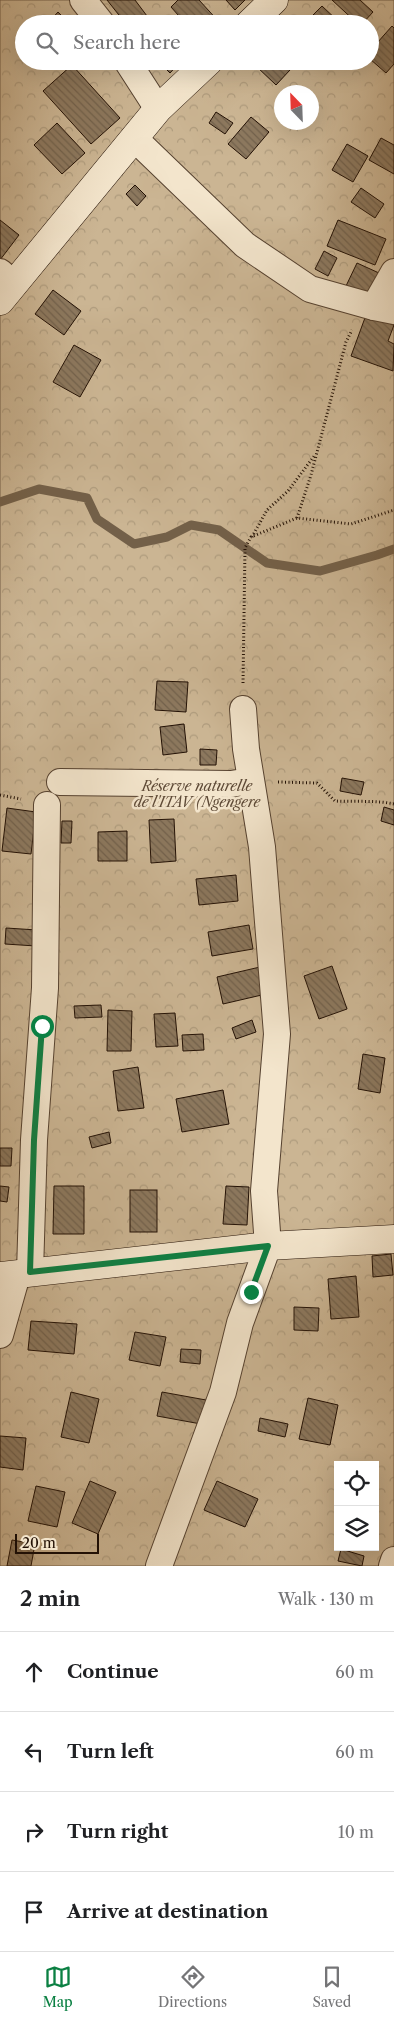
<!DOCTYPE html>
<html lang="en">
<head>
<meta charset="utf-8">
<style>
  :root { --surface:#fff; --page:#f6f6f6; --text:#202124; --muted:#757577; --line:#e0e0e0; --accent:#0b8043 }
  body { margin:0; font-family:"Libre Caslon Text",serif; background:var(--page); color:var(--text) }
  .controls { position:absolute; right:15px; bottom:15px; display:grid; overflow:hidden; border-radius:0px; box-shadow:0 5px 20px #0002 }
  .controls button { width:45px; height:45px; display:grid; place-items:center; padding:0; border:0; border-bottom:1px solid var(--line); background:var(--surface); color:var(--text); font:25px sans-serif }
  .compass { position:absolute; left:274px; top:85px; width:45px; height:45px; border-radius:50%; background:var(--surface); box-shadow:0 5px 20px #0002; rotate:337deg }
  .scale { position:absolute; left:15px; bottom:12px; width:84px; box-sizing:border-box; padding-left:5px; border:2px solid #231105; border-top:0; font-size:14px; line-height:18px; white-space:nowrap; color:#231105; -webkit-text-stroke:4px #f3e5cc; paint-order:stroke }
  .stop { position:absolute; width:15px; height:15px; margin:-11px; border:4px solid #0b8043; border-radius:50%; background:#fff }
  .stop.end { background:#0b8043; border-color:#fff; box-shadow:0 1px 5px #0008 }
  .list { margin:0; padding:0; list-style:none }
  h2 { display:flex; justify-content:space-between; align-items:center; height:65px; margin:0; padding:0 20px; font-size:21px }
  h2 small { font-size:16px; font-weight:400; color:var(--muted) }
  .list li { display:grid; grid-template-columns:32px 1fr auto; gap:15px; align-items:center; box-sizing:border-box; height:80px; padding:0 20px; border-top:1px solid var(--line) }
  .list b { display:block; font-size:19px; white-space:nowrap }
  .list em { font-size:16px; font-style:normal; color:var(--muted) }
  .icon { flex:none; width:28px; height:28px; fill:none; stroke:currentColor; stroke-width:2; stroke-linecap:round; stroke-linejoin:round }
  .map { position:relative; flex:none; width:394px; height:1566px; overflow:hidden }
  .search { position:absolute; background:var(--surface); box-shadow:0 5px 20px #0002; left:15px; right:15px; top:15px; height:55px; display:flex; align-items:center; gap:12px; box-sizing:border-box; padding:0 18px; border-radius:28px; color:var(--muted); font-size:19px }
  .sheet { height:385px; background:var(--surface) }
  nav { display:flex; justify-content:space-around; align-items:center; box-sizing:border-box; height:70px; border-top:1px solid var(--line); background:var(--surface); font-size:14px; color:var(--muted) }
  nav a { display:grid; justify-items:center; gap:2px }
  nav .on { color:var(--accent) }
  .map>svg:first-child { display:block }
  .park { fill:url(#park-crowns); stroke:#77634c; fill-rule:evenodd }
  .lines { fill:none; stroke-linecap:round; stroke-linejoin:round }
  .stream { stroke:#736049; stroke-width:9 }
  .building { fill:url(#building-back-hatch); stroke:#231105 }
  .street-casing { stroke:#564230; stroke-width:28 }
  .secondary-casing { stroke:#231105; stroke-width:29 }
  .path { stroke:#231105; stroke-width:3; stroke-dasharray:1 2.5; stroke-linecap:butt }
  .street { stroke:#f3e5cc; stroke-width:26 }
  .secondary { stroke:#f3e5cc; stroke-width:28 }
  .route { stroke:#0b8043; stroke-width:6 }
  .labels { text-anchor:middle; stroke-width:5; stroke-linejoin:round; paint-order:stroke }
  .park-label { font-size:14px; font-style:italic; fill:#5e4a37; stroke:#f3e5cc }
</style>
</head>
<body>
<div class="map">
<svg width="394" height="1566" viewBox="0 0 394 1566">
  <defs>
    <pattern id="park-crowns" width="20" height="18" patternUnits="userSpaceOnUse" patternTransform="scale(1.25)"><rect width="20" height="18" fill="#cbb593"/><path d="M2 6a3 3 0 1 1 6 0M12 15a3 3 0 1 1 6 0" fill="none" stroke="#ae9b7d"/></pattern>
    <pattern id="building-back-hatch" width="6" height="6" patternUnits="userSpaceOnUse" patternTransform="scale(1.25)"><rect width="6" height="6" fill="#8c785e"/><path d="M-1 5l2 2M0 0l6 6M5-1l2 2" fill="none" stroke="#72614c"/></pattern>
  </defs>
  <rect width="100%" height="100%" fill="#edd7b0"/>
  <filter id="stains"><feTurbulence type="fractalNoise" baseFrequency=".004" numOctaves="4"/><feColorMatrix values="0 0 0 0 .2 0 0 0 0 .09 0 0 0 0 .02 0 0 0 .5 -.17"/></filter>
  <radialGradient id="worn" r=".72"><stop offset=".6" stop-color="#630" stop-opacity="0"/><stop offset="1" stop-color="#630" stop-opacity=".3"/></radialGradient>
  <path class="park" d="M0,0H394V1566H0ZM24,24H370V61H24ZM282,92H312V122H282ZM338,1465H375V1547H338Z"/>
  <g class="lines">
    <polyline class="stream" points="0,502 39,489 87,498 97,519 134,544 167,537 191,525 219,530 267,563 320,571 377,555 394,549"/>
  </g>
  <g class="building">
    <polygon points="107,0 135,0 153,24 126,24"/>
    <polygon points="178,0 199,0 220,23 186,24 171,7"/>
    <polygon points="226,0 245,0 235,10"/>
    <polygon points="332,0 360,0 373,12 362,24 358,24"/>
    <polygon points="322,6 339,22 337,24 304,24"/>
    <polygon points="58,12 70,24 47,24"/>
    <polygon points="295,15 303,24 287,24"/>
    <polygon points="392,26 394,28 394,64 386,73 370,59 370,51"/>
    <polygon points="158,61 181,61 170,73"/>
    <polygon points="260,61 280,61 290,70 276,85 256,66"/>
    <polygon points="72,65 120,118 91,144 43,91"/>
    <polygon points="216,112 233,123 225,134 209,123"/>
    <polygon points="251,117 269,132 246,159 228,144"/>
    <polygon points="57,123 85,153 62,174 34,145"/>
    <polygon points="381,138 394,145 394,174 369,160"/>
    <polygon points="347,144 368,156 353,182 332,170"/>
    <polygon points="135,185 146,196 137,206 126,194"/>
    <polygon points="361,188 384,204 375,218 351,202"/>
    <polygon points="0,220 19,235 0,260"/>
    <polygon points="338,220 386,239 375,265 327,246"/>
    <polygon points="324,251 337,258 328,276 315,269"/>
    <polygon points="357,263 379,273 368,296 346,286"/>
    <polygon points="53,290 81,311 64,335 35,314"/>
    <polygon points="366,315 394,325 388,341 394,344 393,371 351,356"/>
    <polygon points="74,345 101,360 80,397 53,382"/>
    <polygon points="157,681 188,682 186,712 155,710"/>
    <polygon points="184,724 187,752 163,755 160,727"/>
    <polygon points="200,749 217,750 216,765 200,765"/>
    <polygon points="342,778 364,782 361,795 340,791"/>
    <polygon points="384,807 394,810 394,825 381,821"/>
    <polygon points="7,808 36,812 31,854 2,851"/>
    <polygon points="174,819 176,861 151,863 149,820"/>
    <polygon points="62,821 72,821 71,843 61,843"/>
    <polygon points="127,831 127,861 98,861 98,832"/>
    <polygon points="236,875 238,901 199,905 196,879"/>
    <polygon points="249,925 253,949 212,956 208,932"/>
    <polygon points="6,928 37,930 36,946 5,944"/>
    <polygon points="332,966 347,1009 319,1019 304,976"/>
    <polygon points="260,967 266,994 223,1004 217,977"/>
    <polygon points="101,1005 102,1017 75,1018 74,1006"/>
    <polygon points="108,1010 132,1011 131,1051 107,1051"/>
    <polygon points="175,1013 178,1046 156,1047 154,1014"/>
    <polygon points="252,1020 256,1032 236,1039 232,1028"/>
    <polygon points="203,1034 204,1050 183,1051 182,1035"/>
    <polygon points="363,1054 385,1058 380,1093 358,1089"/>
    <polygon points="138,1067 144,1108 118,1111 113,1071"/>
    <polygon points="223,1090 229,1124 182,1132 176,1099"/>
    <polygon points="109,1132 111,1143 92,1148 89,1137"/>
    <polygon points="0,1148 12,1148 11,1166 0,1166"/>
    <polygon points="0,1186 9,1187 7,1202 0,1201"/>
    <polygon points="54,1186 84,1186 84,1234 53,1234"/>
    <polygon points="226,1186 249,1187 247,1225 223,1224"/>
    <rect x="130" y="1190" width="27" height="42"/>
    <polygon points="391,1254 393,1275 373,1277 372,1256"/>
    <polygon points="356,1276 359,1317 331,1319 328,1279"/>
    <polygon points="294,1307 319,1308 318,1331 294,1330"/>
    <polygon points="31,1321 77,1324 74,1354 28,1350"/>
    <polygon points="135,1332 166,1337 160,1366 129,1360"/>
    <polygon points="181,1349 201,1350 200,1364 180,1362"/>
    <polygon points="71,1392 99,1399 89,1443 61,1437"/>
    <polygon points="162,1392 206,1400 201,1424 157,1416"/>
    <polygon points="308,1398 338,1405 330,1445 299,1439"/>
    <polygon points="260,1418 288,1424 285,1437 258,1431"/>
    <polygon points="0,1436 26,1438 23,1470 0,1467"/>
    <polygon points="90,1481 116,1492 98,1534 72,1523"/>
    <polygon points="217,1481 258,1499 245,1527 204,1510"/>
    <polygon points="36,1486 65,1492 57,1527 28,1521"/>
    <polygon points="12,1540 35,1544 31,1566 7,1566"/>
    <polygon points="341,1549 364,1556 362,1566 338,1561"/>
  </g>
  <g class="lines">
    <defs>
      <g id="street">
        <polyline points="83,0 102,24"/>
        <polyline points="127,61 158,109"/>
        <polyline points="134,138 245,245 310,289 374,307 394,311"/>
        <polyline points="0,272 14,284"/>
        <polyline points="374,307 394,272"/>
        <polyline points="60,782 231,784 250,781"/>
        <polyline points="30,1272 34,1140 45,988 47,805"/>
        <polyline points="0,1335 17,1275"/>
        <polyline points="159,1566 223,1392 240,1323 268,1246 264,1191 277,1034 262,847 246,749 243,709"/>
        <polyline points="392,1566 394,1560"/>
      </g>
      <g id="secondary">
        <polyline points="249,24 274,0"/>
        <polyline points="0,301 158,109 209,61"/>
        <polyline points="0,1276 268,1246 394,1239"/>
      </g>
    </defs>
    <use href="#street" class="street-casing"/>
    <use href="#secondary" class="secondary-casing"/>
    <g class="path">
      <polyline points="297,518 311,475 346,342 352,330"/>
      <polyline points="252,537 267,510 288,491 315,455"/>
      <polyline points="243,683 245,548 251,537 297,518 351,524 394,510"/>
      <path d="M278,782L317,783L335,801C354,802 376,800 394,804"/>
      <polyline points="0,795 21,799"/>
    </g>
    <use href="#street" class="street"/>
    <use href="#secondary" class="secondary"/>
  </g>
  <g class="lines">
    <polyline class="route" points="42,1026 34,1140 30,1272 268,1246 251,1292"/>
  </g>
  <g class="labels">
    <g class="park-label">
      <text x="197" y="791">Réserve naturelle<tspan x="197" dy="16">de l'ITAV (Ngengere</tspan></text>
    </g>
  </g>
  <rect width="100%" height="100%" filter="url(#stains)"/>
  <rect width="100%" height="100%" fill="url(#worn)"/>
</svg>
<div class="controls">
<button><svg class="icon" aria-label="locate" viewBox="0 0 24 24"><circle cx="12" cy="12" r="6"/><path d="M12 2v4M12 18v4M2 12h4M18 12h4"/></svg></button>
<button><svg class="icon" aria-label="layers" viewBox="0 0 24 24"><path d="M12 4l9 5-9 5-9-5zM3 14l9 5 9-5"/></svg></button>
</div>
<svg class="compass" viewBox="-18 -18 36 36"><path d="M0-13l5 13h-10z" fill="#e53935"/><path d="M0 13l5-13h-10z" fill="#757577"/></svg>
<div class="scale">20 m</div>
<div class="stop" style="left:42px;top:1026px"></div>
<div class="stop end" style="left:251px;top:1292px"></div>
<div class="search"><svg class="icon" aria-label="search" viewBox="0 0 24 24"><circle cx="10" cy="10" r="6"/><path d="M15 15l6 6"/></svg>Search here</div>
</div>
<section class="sheet">
<h2>2 min<small>Walk · 130 m</small></h2>
<ul class="list">
<li><svg class="icon" aria-label="ahead" viewBox="0 0 24 24"><path d="M12 20V5M6 11l6-6 6 6"/></svg><div><b>Continue</b></div><em>60 m</em></li>
<li><svg class="icon" aria-label="left" viewBox="0 0 24 24"><path d="M17 20v-9H6M10 6l-5 5 5 5"/></svg><div><b>Turn left</b></div><em>60 m</em></li>
<li><svg class="icon" aria-label="right" viewBox="0 0 24 24"><path d="M7 20v-9h11M14 6l5 5-5 5"/></svg><div><b>Turn right</b></div><em>10 m</em></li>
<li><svg class="icon" aria-label="arrive" viewBox="0 0 24 24"><path d="M6 21V4h12l-3 4 3 4H6"/></svg><div><b>Arrive at destination</b></div></li>
</ul>
</section>
<nav>
<a class="on"><svg class="icon" aria-label="map" viewBox="0 0 24 24"><path d="M3 6l6-2 6 2 6-2v14l-6 2-6-2-6 2zM9 4v14M15 6v14"/></svg>Map</a>
<a><svg class="icon" aria-label="directions" viewBox="0 0 24 24"><path d="M12 3l9 9-9 9-9-9zM9 14v-3h6M13 9l2 2-2 2"/></svg>Directions</a>
<a><svg class="icon" aria-label="saved" viewBox="0 0 24 24"><path d="M7 4h10v16l-5-4-5 4z"/></svg>Saved</a>
</nav>
</body>
</html>
